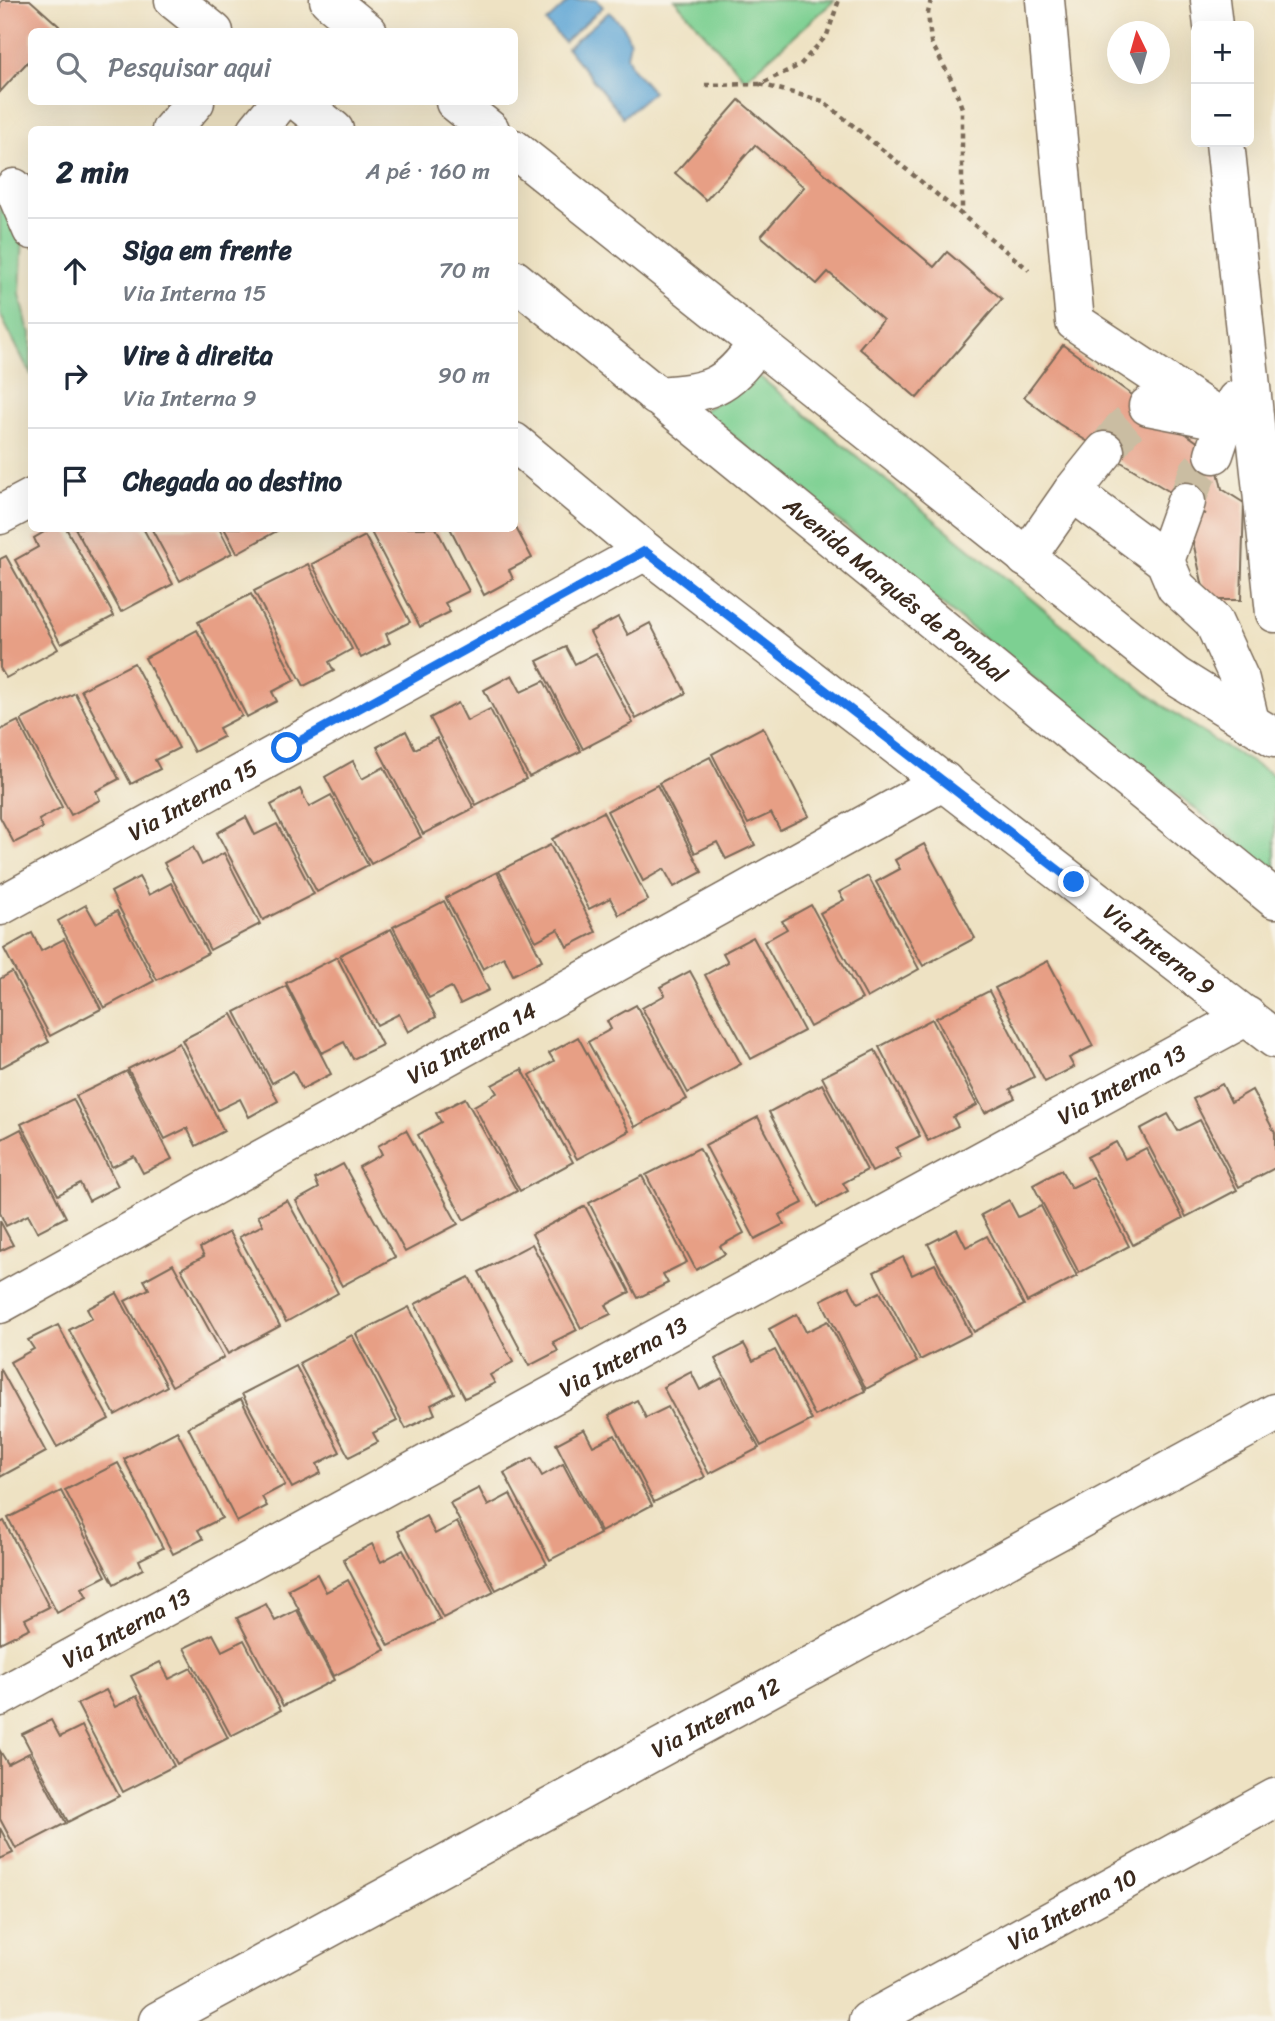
<!DOCTYPE html>
<html lang="pt">
<head>
<meta charset="utf-8">
<style>
  :root { --surface:#fff; --page:#f2f2f3; --text:#1f2937; --muted:#747a83; --line:#e0e1e3 }
  body { margin:0; font-family:Sriracha,sans-serif; background:var(--page); color:var(--text) }
  .controls { position:absolute; right:21px; top:21px; display:grid; overflow:hidden; border-radius:10px; box-shadow:0 7px 28px #0002 }
  .controls button { width:63px; height:63px; display:grid; place-items:center; padding:0; border:0; border-bottom:2px solid var(--line); background:var(--surface); color:var(--text); font:35px sans-serif }
  .compass { position:absolute; left:1107px; top:21px; width:63px; height:63px; border-radius:50%; background:var(--surface); box-shadow:0 7px 28px #0002; rotate:355deg }
  .stop { position:absolute; width:21px; height:21px; margin:-16px; border:5px solid #1a73e8; border-radius:50%; background:#fff }
  .stop.end { background:#1a73e8; border-color:#fff; box-shadow:0 2px 7px #0008 }
  .list { margin:0; padding:0; list-style:none }
  h2 { display:flex; justify-content:space-between; align-items:center; height:91px; margin:0; padding:0 28px; font-size:30px }
  h2 small { font-size:23px; font-weight:400; color:var(--muted) }
  .list li { display:grid; grid-template-columns:46px 1fr auto; gap:21px; align-items:center; box-sizing:border-box; height:105px; padding:0 28px; border-top:2px solid var(--line) }
  .list b { display:block; font-size:26px; white-space:nowrap }
  .list p { margin:0; font-size:23px; white-space:nowrap; color:var(--muted) }
  .list em { font-size:23px; font-style:normal; color:var(--muted) }
  .icon { flex:none; width:38px; height:38px; fill:none; stroke:currentColor; stroke-width:2; stroke-linecap:round; stroke-linejoin:round }
  .map { position:relative; flex:none; width:1275px; height:2021px; overflow:hidden }
  .search { position:absolute; background:var(--surface); box-shadow:0 7px 28px #0002; left:28px; top:28px; width:490px; height:77px; display:flex; align-items:center; gap:18px; box-sizing:border-box; padding:0 24px; border-radius:10px; color:var(--muted); font-size:26px }
  .panel { position:absolute; background:var(--surface); box-shadow:0 7px 28px #0002; left:28px; top:126px; width:490px; height:406px; border-radius:10px }
  .map>svg:first-child { display:block }
  .green { fill:#7dd092; stroke:#5c7d58; stroke-width:2 }
  .water { fill:#5fa6d5; stroke:#4d687a; stroke-width:2 }
  .building { fill:#e79f85 }
  .lines { fill:none; stroke-linecap:round; stroke-linejoin:round }
  .minor-tunnel { stroke:#cabda2; stroke-width:38; stroke-dasharray:38 19; stroke-linecap:butt }
  .minor-casing { stroke:#7a6a58; stroke-width:41 }
  .secondary-casing { stroke:#7a6a58; stroke-width:41 }
  .path { stroke:#7a6a58; stroke-width:4.5; stroke-dasharray:5 5; stroke-linecap:butt }
  .minor { stroke:#fff; stroke-width:38 }
  .secondary { stroke:#fff; stroke-width:38 }
  .route { stroke:#1a73e8; stroke-width:9 }
  .labels { text-anchor:middle; stroke-width:5; stroke-linejoin:round; paint-order:stroke }
  .street-label { font-size:23px; fill:#3b2a1e; stroke:#f7f3e8 }
</style>
</head>
<body>
<div class="map">
<svg width="1275" height="2021" viewBox="0 0 1275 2021">
  <rect width="100%" height="100%" fill="#f7f3e8"/>
  <filter id="ink" filterUnits="userSpaceOnUse"><feTurbulence type="fractalNoise" baseFrequency=".0143" numOctaves="2"/><feDisplacementMap in="SourceGraphic" scale="14" xChannelSelector="R" yChannelSelector="G"/><feConvolveMatrix kernelMatrix="1 2 1 2 8 2 1 2 1" color-interpolation-filters="sRGB"/></filter>
  <filter id="wash" filterUnits="userSpaceOnUse"><feTurbulence type="fractalNoise" baseFrequency=".00686" numOctaves="4" result="noise"/><feDisplacementMap in="SourceGraphic" scale="28" xChannelSelector="R" yChannelSelector="G"/><feGaussianBlur stdDeviation="1.57" result="paint"/><feColorMatrix in="noise" values="0 0 0 0 0 0 0 0 0 0 0 0 0 0 0 0 0 1.4 0 .05"/><feComposite in="paint" operator="in"/></filter>
  <g filter="url(#wash)">
    <rect width="100%" height="100%" fill="#eee2c3"/>
    <g class="green">
      <polygon points="675,0 835,0 745,79"/>
      <polygon points="0,204 19,223 23,236 20,294 28,328 31,332 31,375 0,314"/>
      <polygon points="754,372 1146,693 1212,739 1275,776 1275,873 702,411 726,397"/>
    </g>
    <g class="water">
      <polygon points="570,0 597,0 603,7 564,42 546,22"/>
      <polygon points="609,12 624,27 630,42 627,56 632,68 653,92 623,117 567,48"/>
    </g>
    <g id="blocks">
      <g class="building">
        <polygon points="3,0 30,0 59,26 55,32 32,32 32,57 0,92 0,3"/>
        <polygon points="739,100 934,267 947,252 1002,299 917,398 859,348 883,320 828,272 817,284 761,236 804,187 755,145 706,200 675,173"/>
        <polygon points="1063,345 1214,454 1222,489 1244,503 1241,600 1214,600 1203,587 1186,510 1206,514 1059,424 1024,397"/>
        <polygon points="514,524 532,558 509,570 513,579 484,595 450,528 514,528"/>
        <polygon points="51,528 66,528 114,616 61,644 15,560 38,547 34,538"/>
        <polygon points="75,528 143,528 173,584 121,612"/>
        <polygon points="151,528 219,528 232,553 180,581"/>
        <polygon points="224,528 282,528 237,553"/>
        <polygon points="379,528 436,528 469,591 445,603 450,612 420,627 371,532"/>
        <polygon points="365,536 410,622 386,634 390,643 361,658 312,564"/>
        <polygon points="6,556 58,649 6,678 0,668 0,559"/>
        <polygon points="308,564 352,649 329,662 334,671 304,686 254,591"/>
        <polygon points="251,594 295,680 272,692 277,701 247,717 198,622"/>
        <polygon points="618,617 628,635 650,623 686,693 636,719 590,632"/>
        <polygon points="197,630 242,716 219,728 223,737 194,752 145,658"/>
        <polygon points="566,647 575,664 596,653 633,723 583,749 537,661"/>
        <polygon points="134,663 179,748 155,760 160,769 131,784 81,690"/>
        <polygon points="512,675 521,692 544,681 581,751 529,777 484,690"/>
        <polygon points="75,693 119,779 96,791 100,800 71,815 21,720"/>
        <polygon points="458,703 467,721 490,709 526,779 476,805 430,718"/>
        <polygon points="18,721 62,807 39,820 43,828 14,843 0,817 0,730"/>
        <polygon points="763,727 809,816 780,830 771,813 748,824 712,754"/>
        <polygon points="406,731 415,749 437,738 474,808 423,834 377,747"/>
        <polygon points="710,757 755,845 726,859 717,842 695,853 659,783"/>
        <polygon points="353,761 362,779 384,767 421,837 371,864 325,777"/>
        <polygon points="657,785 702,872 674,887 664,869 643,881 607,811"/>
        <polygon points="300,789 309,807 331,795 368,865 317,892 271,805"/>
        <polygon points="603,812 648,900 619,915 610,898 589,909 552,839"/>
        <polygon points="246,817 255,835 277,824 314,894 263,920 217,833"/>
        <polygon points="924,844 975,938 923,966 876,882 900,869 895,860"/>
        <polygon points="550,845 596,932 567,947 558,929 536,941 499,871"/>
        <polygon points="193,847 202,865 224,853 260,924 210,950 164,863"/>
        <polygon points="497,872 542,960 513,975 504,957 483,969 446,898"/>
        <polygon points="868,876 919,969 867,998 820,913 844,900 839,892"/>
        <polygon points="139,877 149,895 171,883 208,953 157,980 111,892"/>
        <polygon points="444,901 489,990 460,1004 451,987 429,998 393,927"/>
        <polygon points="86,905 96,923 117,911 154,981 104,1008 58,921"/>
        <polygon points="811,905 862,999 810,1027 764,942 787,929 782,921"/>
        <polygon points="391,929 436,1017 408,1032 399,1014 377,1025 340,955"/>
        <polygon points="32,933 41,951 64,939 101,1009 50,1036 4,949"/>
        <polygon points="753,937 804,1031 751,1059 705,975 728,962 723,953"/>
        <polygon points="337,957 382,1045 353,1059 344,1042 322,1053 286,983"/>
        <polygon points="1048,961 1093,1046 1069,1058 1074,1067 1045,1082 995,988"/>
        <polygon points="690,971 741,1064 688,1093 642,1008 665,995 660,987"/>
        <polygon points="12,972 49,1042 0,1068 0,979"/>
        <polygon points="286,986 331,1074 302,1089 293,1071 272,1083 235,1012"/>
        <polygon points="989,991 1034,1077 1010,1089 1015,1098 985,1113 936,1018"/>
        <polygon points="636,1005 687,1099 635,1127 588,1042 611,1029 607,1021"/>
        <polygon points="232,1014 278,1101 249,1117 240,1099 218,1110 182,1040"/>
        <polygon points="932,1019 977,1105 953,1117 958,1126 928,1141 879,1047"/>
        <polygon points="578,1037 629,1131 577,1159 530,1075 554,1061 549,1053"/>
        <polygon points="179,1043 224,1131 196,1146 187,1128 165,1139 128,1069"/>
        <polygon points="875,1050 920,1136 896,1148 901,1157 872,1172 822,1077"/>
        <polygon points="522,1069 573,1162 520,1191 474,1106 497,1093 492,1085"/>
        <polygon points="127,1071 172,1159 143,1173 134,1156 112,1167 76,1096"/>
        <polygon points="822,1084 867,1170 843,1183 848,1191 818,1207 769,1112"/>
        <polygon points="1222,1084 1231,1102 1252,1090 1275,1133 1275,1168 1239,1187 1193,1099"/>
        <polygon points="465,1098 517,1191 464,1220 418,1135 441,1122 436,1113"/>
        <polygon points="73,1099 118,1186 89,1201 80,1183 58,1195 21,1124"/>
        <polygon points="1168,1114 1178,1131 1200,1120 1237,1190 1186,1217 1140,1129"/>
        <polygon points="758,1117 803,1203 779,1215 784,1224 755,1239 705,1145"/>
        <polygon points="21,1129 66,1217 37,1232 28,1215 6,1226 0,1213 0,1140"/>
        <polygon points="406,1130 458,1224 405,1252 359,1167 382,1154 378,1146"/>
        <polygon points="1116,1142 1125,1159 1146,1148 1183,1218 1133,1245 1087,1157"/>
        <polygon points="699,1148 744,1233 720,1246 725,1254 696,1270 646,1175"/>
        <polygon points="343,1164 395,1257 342,1286 296,1201 319,1188 315,1179"/>
        <polygon points="1061,1170 1071,1188 1093,1177 1129,1246 1079,1273 1033,1185"/>
        <polygon points="642,1176 687,1262 663,1274 668,1283 638,1298 589,1203"/>
        <polygon points="287,1200 338,1293 286,1322 239,1237 263,1225 258,1216"/>
        <polygon points="1009,1200 1018,1217 1041,1206 1077,1276 1027,1302 981,1215"/>
        <polygon points="585,1206 630,1292 606,1305 611,1314 581,1328 532,1234"/>
        <polygon points="0,1221 13,1245 0,1251"/>
        <polygon points="957,1229 966,1247 987,1236 1024,1305 974,1332 928,1244"/>
        <polygon points="229,1232 280,1326 228,1354 181,1269 204,1256 200,1248"/>
        <polygon points="532,1244 577,1330 553,1342 558,1351 529,1366 479,1272"/>
        <polygon points="903,1257 912,1275 935,1264 971,1334 920,1360 874,1272"/>
        <polygon points="173,1264 224,1357 172,1386 125,1301 149,1289 144,1280"/>
        <polygon points="469,1277 513,1362 490,1375 495,1383 465,1398 415,1304"/>
        <polygon points="849,1286 858,1303 880,1292 917,1362 866,1389 821,1300"/>
        <polygon points="117,1293 167,1386 115,1415 69,1330 92,1318 87,1309"/>
        <polygon points="409,1307 454,1393 431,1405 435,1414 406,1429 356,1334"/>
        <polygon points="797,1314 806,1332 828,1321 865,1391 815,1416 769,1329"/>
        <polygon points="58,1325 109,1419 57,1447 10,1362 34,1349 28,1340"/>
        <polygon points="352,1335 397,1421 373,1433 378,1442 349,1457 299,1363"/>
        <polygon points="744,1344 753,1361 775,1350 812,1420 761,1446 715,1359"/>
        <polygon points="296,1366 340,1452 317,1464 321,1473 292,1488 242,1394"/>
        <polygon points="0,1368 46,1452 0,1477"/>
        <polygon points="691,1372 700,1390 722,1378 759,1448 709,1474 663,1387"/>
        <polygon points="241,1399 285,1485 262,1497 267,1506 237,1522 188,1427"/>
        <polygon points="637,1400 646,1418 668,1407 705,1477 654,1502 609,1415"/>
        <polygon points="584,1429 593,1446 615,1435 652,1505 601,1532 556,1444"/>
        <polygon points="177,1431 222,1518 198,1530 203,1539 173,1554 124,1459"/>
        <polygon points="532,1458 542,1476 563,1464 600,1534 550,1560 504,1473"/>
        <polygon points="118,1463 163,1548 139,1560 143,1569 114,1584 65,1490"/>
        <polygon points="479,1488 488,1506 510,1494 547,1564 496,1590 450,1503"/>
        <polygon points="61,1491 106,1576 82,1588 87,1597 57,1613 8,1518"/>
        <polygon points="426,1516 435,1534 457,1522 494,1592 443,1618 398,1531"/>
        <polygon points="4,1521 49,1607 25,1619 30,1628 0,1643 0,1523"/>
        <polygon points="372,1544 381,1562 403,1550 440,1620 389,1646 343,1559"/>
        <polygon points="317,1574 326,1592 348,1580 385,1650 334,1676 288,1589"/>
        <polygon points="266,1604 275,1621 297,1610 334,1680 283,1706 237,1618"/>
        <polygon points="213,1634 222,1651 244,1640 281,1710 231,1736 184,1648"/>
        <polygon points="160,1662 169,1679 191,1668 228,1738 177,1764 131,1676"/>
        <polygon points="106,1690 115,1707 137,1696 174,1766 123,1792 77,1704"/>
        <polygon points="51,1720 60,1737 82,1726 119,1796 68,1822 22,1734"/>
        <polygon points="0,1751 8,1764 29,1753 66,1823 16,1849 0,1819"/>
        <polygon points="0,1828 13,1853 0,1859"/>
      </g>
    </g>
  </g>
  <g filter="url(#ink)">
    <use href="#blocks" fill-opacity="0" stroke="#7a6a58" stroke-width="2"/>
    <g class="lines">
      <g class="minor-tunnel">
        <polyline points="1105,451 1122,429 1148,406"/>
        <polyline points="1186,502 1198,472 1214,454"/>
      </g>
      <defs>
        <g id="minor">
          <polyline points="1045,0 1075,322 1225,421"/>
          <polyline points="1210,0 1213,26"/>
          <polyline points="171,130 195,102"/>
          <polyline points="257,130 280,102"/>
          <polyline points="1225,142 1275,613"/>
          <polyline points="14,188 32,230"/>
          <polyline points="1148,406 1205,417"/>
          <path id="s1" d="M514,442L645,551L1275,1039"/>
          <polyline points="1214,454 1225,421 1236,400"/>
          <polyline points="1072,492 1165,561 1176,587 1213,621 1240,680 1250,722"/>
          <polyline points="0,515 32,498"/>
          <polyline points="1026,558 1072,492 1105,451"/>
          <polyline points="1165,561 1186,502"/>
          <path id="s2" d="M0,906L645,551"/>
          <path id="s3" d="M0,1304L944,781"/>
          <path id="s4" d="M0,1697L1247,1016"/>
          <path id="s5" d="M158,2021L1275,1413"/>
          <path id="s6" d="M868,2021L1275,1798"/>
        </g>
        <g id="secondary">
          <polyline points="174,0 214,32"/>
          <polyline points="329,0 368,32"/>
          <polyline points="299,102 334,130"/>
          <polyline points="455,102 490,130"/>
          <polyline points="514,149 1177,677 1275,738"/>
          <path id="s7" d="M514,279L1275,899"/>
          <path d="M656,396C709,392 725,390 757,344"/>
        </g>
      </defs>
      <use href="#minor" class="minor-casing"/>
      <use href="#secondary" class="secondary-casing"/>
      <g class="path">
        <polyline points="931,0 928,13 931,42 952,81 962,108 962,214"/>
        <polyline points="760,84 823,101 1029,270"/>
        <polyline points="705,85 760,84 800,65 827,35 839,0"/>
      </g>
      <use href="#minor" class="minor"/>
      <use href="#secondary" class="secondary"/>
    </g>
  </g>
  <g class="lines" filter="url(#ink)">
    <polyline class="route" points="287,748 645,551 1074,882"/>
  </g>
  <g class="labels">
    <g class="street-label">
      <text dy="8" stroke="none"><textPath href="#s7" startOffset="492">Avenida Marquês de Pombal</textPath></text>
      <text dy="8" stroke="none"><textPath href="#s2" startOffset="220">Via Interna 15</textPath></text>
      <text dy="8" stroke="none"><textPath href="#s1" startOffset="821">Via Interna 9</textPath></text>
      <text dy="8" stroke="none"><textPath href="#s3" startOffset="539">Via Interna 14</textPath></text>
      <text dy="8" stroke="none"><textPath href="#s4" startOffset="1278">Via Interna 13</textPath></text>
      <text dy="8" stroke="none"><textPath href="#s4" startOffset="710">Via Interna 13</textPath></text>
      <text dy="8" stroke="none"><textPath href="#s4" startOffset="144">Via Interna 13</textPath></text>
      <text dy="8" stroke="none"><textPath href="#s5" startOffset="635">Via Interna 12</textPath></text>
      <text dy="8" stroke="none"><textPath href="#s6" startOffset="233">Via Interna 10</textPath></text>
    </g>
  </g>
</svg>
<div class="controls">
<button>+</button>
<button>−</button>
</div>
<svg class="compass" viewBox="-18 -18 36 36"><path d="M0-13l5 13h-10z" fill="#e53935"/><path d="M0 13l5-13h-10z" fill="#747a83"/></svg>
<div class="stop" style="left:287px;top:748px"></div>
<div class="stop end" style="left:1074px;top:882px"></div>
<div class="search"><svg class="icon" aria-label="search" viewBox="0 0 24 24"><circle cx="10" cy="10" r="6"/><path d="M15 15l6 6"/></svg>Pesquisar aqui</div>
<section class="panel">
<h2>2 min<small>A pé · 160 m</small></h2>
<ul class="list">
<li><svg class="icon" aria-label="ahead" viewBox="0 0 24 24"><path d="M12 20V5M6 11l6-6 6 6"/></svg><div><b>Siga em frente</b><p>Via Interna 15</p></div><em>70 m</em></li>
<li><svg class="icon" aria-label="right" viewBox="0 0 24 24"><path d="M7 20v-9h11M14 6l5 5-5 5"/></svg><div><b>Vire à direita</b><p>Via Interna 9</p></div><em>90 m</em></li>
<li><svg class="icon" aria-label="arrive" viewBox="0 0 24 24"><path d="M6 21V4h12l-3 4 3 4H6"/></svg><div><b>Chegada ao destino</b></div></li>
</ul>
</section>
</div>
</body>
</html>
